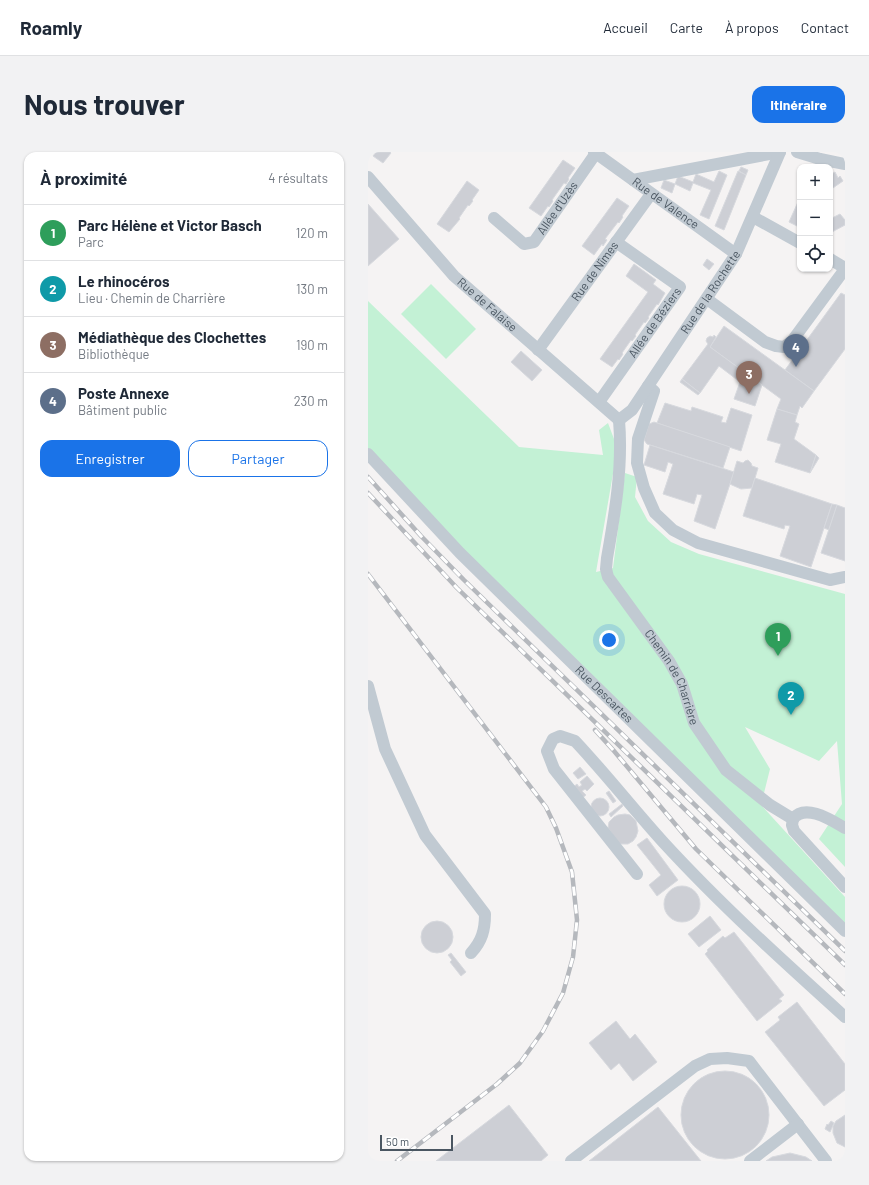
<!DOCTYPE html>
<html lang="fr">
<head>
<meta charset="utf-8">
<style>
  :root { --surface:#fff; --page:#f2f2f3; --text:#1f2937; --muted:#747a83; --line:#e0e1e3; --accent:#1a73e8 }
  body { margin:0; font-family:Barlow,sans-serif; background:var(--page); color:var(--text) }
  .controls { position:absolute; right:12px; top:12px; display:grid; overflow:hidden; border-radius:8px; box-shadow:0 1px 3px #0004 }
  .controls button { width:36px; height:36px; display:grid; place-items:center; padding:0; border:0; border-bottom:1px solid var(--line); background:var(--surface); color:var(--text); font:20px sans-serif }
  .scale { position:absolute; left:12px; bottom:10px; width:73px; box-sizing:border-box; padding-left:4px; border:2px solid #4a5661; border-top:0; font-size:11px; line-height:14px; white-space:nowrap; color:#4a5661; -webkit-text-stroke:3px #fff; paint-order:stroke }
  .you { position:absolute; left:241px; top:488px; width:14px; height:14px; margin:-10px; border:3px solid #fff; border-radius:50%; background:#1a73e8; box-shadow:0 0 0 6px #1a73e833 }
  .badge { display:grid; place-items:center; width:26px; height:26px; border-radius:50%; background:var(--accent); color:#fff; font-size:13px; font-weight:700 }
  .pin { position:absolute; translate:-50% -33px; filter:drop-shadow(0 1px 2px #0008) }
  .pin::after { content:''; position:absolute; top:21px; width:14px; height:12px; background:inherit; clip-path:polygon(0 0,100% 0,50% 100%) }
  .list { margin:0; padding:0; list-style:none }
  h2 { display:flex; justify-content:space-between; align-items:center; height:52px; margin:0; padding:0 16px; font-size:17px }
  h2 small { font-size:13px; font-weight:400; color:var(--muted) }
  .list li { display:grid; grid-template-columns:26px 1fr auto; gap:12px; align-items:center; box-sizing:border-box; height:56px; padding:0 16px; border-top:1px solid var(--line) }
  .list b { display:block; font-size:15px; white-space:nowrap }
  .list p { margin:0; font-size:13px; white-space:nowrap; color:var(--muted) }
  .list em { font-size:13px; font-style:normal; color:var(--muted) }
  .actions { display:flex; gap:8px; padding:12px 16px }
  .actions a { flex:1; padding:9px 0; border:1px solid var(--accent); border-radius:12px; text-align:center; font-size:14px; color:var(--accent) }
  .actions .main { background:var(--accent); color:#fff }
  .icon { flex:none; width:22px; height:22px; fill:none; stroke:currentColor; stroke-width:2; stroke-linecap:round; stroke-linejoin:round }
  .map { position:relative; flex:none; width:477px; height:1009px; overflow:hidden; border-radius:12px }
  header { display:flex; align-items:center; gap:24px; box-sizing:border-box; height:56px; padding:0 20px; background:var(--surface); border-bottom:1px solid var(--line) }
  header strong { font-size:19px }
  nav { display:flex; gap:22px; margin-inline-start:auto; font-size:14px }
  .intro { display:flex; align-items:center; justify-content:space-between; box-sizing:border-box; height:96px; padding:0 24px }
  h1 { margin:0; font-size:28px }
  .button { padding:10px 18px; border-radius:12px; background:var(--accent); color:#fff; font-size:14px; font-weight:700 }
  main { display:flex; gap:24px; padding:0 24px }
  aside { flex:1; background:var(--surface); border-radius:12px; box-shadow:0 1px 3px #0004 }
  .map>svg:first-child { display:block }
  .green { fill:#c3f1d5 }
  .building { fill:#cdcfd5; stroke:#d7d9de }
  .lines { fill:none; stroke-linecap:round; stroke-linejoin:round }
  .minor { stroke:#c1cad2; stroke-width:12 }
  .rail-casing { stroke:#b5b8bd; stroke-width:4.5 }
  .rail { stroke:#fff; stroke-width:3; stroke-dasharray:9; stroke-linecap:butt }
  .labels { text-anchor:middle; stroke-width:3; stroke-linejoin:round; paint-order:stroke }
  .street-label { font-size:12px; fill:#4a5661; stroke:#fff }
</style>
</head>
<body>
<header>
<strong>Roamly</strong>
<nav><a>Accueil</a><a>Carte</a><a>À propos</a><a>Contact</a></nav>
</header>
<div class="intro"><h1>Nous trouver</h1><a class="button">Itinéraire</a></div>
<main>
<aside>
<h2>À proximité<small>4 résultats</small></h2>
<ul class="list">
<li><span class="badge" style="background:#2e9e5b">1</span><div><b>Parc Hélène et Victor Basch</b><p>Parc</p></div><em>120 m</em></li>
<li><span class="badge" style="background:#0f9aa8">2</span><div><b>Le rhinocéros</b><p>Lieu · Chemin de Charrière</p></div><em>130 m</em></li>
<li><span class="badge" style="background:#8d6e63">3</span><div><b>Médiathèque des Clochettes</b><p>Bibliothèque</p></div><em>190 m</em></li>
<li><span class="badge" style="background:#5c6f8a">4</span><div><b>Poste Annexe</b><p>Bâtiment public</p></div><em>230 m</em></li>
</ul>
<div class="actions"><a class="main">Enregistrer</a><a>Partager</a></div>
</aside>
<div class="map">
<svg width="477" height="1009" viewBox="0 0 477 1009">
  <rect width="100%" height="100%" fill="#f5f3f3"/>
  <g class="green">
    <polygon points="63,132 108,177 78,207 33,162"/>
    <polygon points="0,149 151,295 235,303 231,278 240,271 249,295 246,316 228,420 245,416 257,321 269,325 267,345 280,369 303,390 331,402 477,442 477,715 451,687 474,652 469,589 451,609 377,575 402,617 393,653 477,745 477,773 115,419 0,296"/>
  </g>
  <g class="building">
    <polygon points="8,0 22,0 23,1 15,11 5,4"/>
    <polygon points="195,8 207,16 200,26 201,27 198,32 196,31 184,48 185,49 181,55 180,54 173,64 161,56"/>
    <polygon points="373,15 380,18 378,23 371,19"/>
    <polygon points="351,19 359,23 341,67 332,63 343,38 325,31 322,39 307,32 304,41 293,36 296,28 307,32 310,24 325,30 328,22 346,30"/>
    <polygon points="370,19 378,23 356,78 347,74"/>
    <polygon points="467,20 470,26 472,24 475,29 462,38 462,23"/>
    <polygon points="99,29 111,38 104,48 105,49 101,54 100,53 91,66 92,67 81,80 69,72"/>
    <polygon points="249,46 261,54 254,64 255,65 251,71 250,70 237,87 239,88 235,94 234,92 226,103 214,94"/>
    <polygon points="430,50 432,51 431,75 421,70"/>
    <polygon points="0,52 31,87 0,114"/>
    <polygon points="472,62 477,68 477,73 464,80 462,76 462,67"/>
    <polygon points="339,107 346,112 341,118 335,113"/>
    <polygon points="266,112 288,128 285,132 297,141 290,153 289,152 280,165 281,166 277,171 276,170 267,183 268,184 264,189 263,188 254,201 255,202 251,208 250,207 244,215 232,207 280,140 258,124"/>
    <polygon points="473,141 477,143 477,197 446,239 417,218"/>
    <polygon points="356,174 446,239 434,256 432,254 429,263 409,257 413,247 342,195"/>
    <polygon points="346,183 348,185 342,195 394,233 387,254 366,247 372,230 351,214 332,241 314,227 340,192 338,189 339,186 342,184 345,185"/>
    <polygon points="153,199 174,218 164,229 143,210"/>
    <polygon points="314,227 332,241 330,243 312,230"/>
    <polygon points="297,251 323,259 324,255 355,265 353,270 358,271 363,256 384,263 373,299 289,271"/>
    <polygon points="409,257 429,263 427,270 431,272 426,287 448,303 442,321 407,310 413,292 399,288"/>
    <polygon points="286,270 362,295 355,316 279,292 276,288 281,272"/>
    <polygon points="282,293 366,320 347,377 326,369 334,343 329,342 326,352 295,342 305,312 300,310 297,320 276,313"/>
    <polygon points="448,303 451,306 442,321"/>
    <polygon points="380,308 383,311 384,314 390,316 384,336 373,337 364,333 362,332 369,309 375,311 377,309"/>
    <polygon points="387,326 464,352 443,415 412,404 422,374 417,373 416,377 375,364"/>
    <polygon points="464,352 469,353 461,378 456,376"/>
    <polygon points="469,353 477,356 477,409 453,401"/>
    <polygon points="212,615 218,622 210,627 205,621"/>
    <polygon points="219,624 226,632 219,639 217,637 214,639 218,643 213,647 204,636 209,632 211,635 214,633 212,630"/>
    <polygon points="241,639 248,649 245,651 238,641"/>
    <circle cx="232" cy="655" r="9"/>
    <polygon points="254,652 255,654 243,665 241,662"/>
    <polygon points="257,662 262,663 268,669 270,679 268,685 265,689 260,692 251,692 240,676 241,670 246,665 250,663"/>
    <polygon points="279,686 310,728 289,744 281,733 293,723 269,693"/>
    <circle cx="314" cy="752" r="18"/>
    <polygon points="342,764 353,778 331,795 320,782"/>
    <circle cx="69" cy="785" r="16"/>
    <polygon points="366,780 416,843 411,847 414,849 389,869 337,802 340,799 339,798 355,784 357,786"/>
    <polygon points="83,801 98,820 93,824 82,810 84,808 80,803"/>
    <polygon points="429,850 477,912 477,938 456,954 397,880 412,868 410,865"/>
    <polygon points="248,869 262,887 267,882 289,910 265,929 251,911 243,918 221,891"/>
    <circle cx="357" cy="963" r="44"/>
    <polygon points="141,953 180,1003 173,1009 68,1009"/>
    <polygon points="290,955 333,1009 221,1009"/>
    <polygon points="477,963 477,995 469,991 465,981 465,974 468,969"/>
    <polygon points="463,969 466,971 462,980 457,977 459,972 460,973"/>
    <polygon points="422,1001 438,1005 444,1009 398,1009 404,1005"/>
  </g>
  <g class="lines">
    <g class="minor">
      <path id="s1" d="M226,0L368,102"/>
      <polyline points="429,0 452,7 477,12"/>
      <path id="s2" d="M0,25L86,124L251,268"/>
      <polyline points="265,28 412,0"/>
      <polyline points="385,65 432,91"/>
      <path id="s3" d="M126,66L156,92L166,90L228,1"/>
      <polyline points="462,107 477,116"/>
      <polyline points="339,147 397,190 408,194 416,195 424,189 477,117"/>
      <path id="s4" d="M170,198L283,42"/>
      <polyline points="280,234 286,239 270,287 269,311 276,336 287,361 305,378 330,391 462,428 477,425"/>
      <path id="s5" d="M231,250L312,135L248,90"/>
      <path id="s6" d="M251,268C255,315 247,361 239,406L238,417L240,425L301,509L314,532L326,571L358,618L402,653L425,667"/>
      <path id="s7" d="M251,268L264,258L368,102L412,0"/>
      <path id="s8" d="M0,302L92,401L477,779"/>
      <path d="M0,534L17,597L57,683L117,762C117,778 114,789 103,801"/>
      <polyline points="425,667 424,673 426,679 477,735"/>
      <path d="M425,667C437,651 463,668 477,676"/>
      <path d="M269,722L186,617L179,599L185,587L192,584L207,589C238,622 266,658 296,691C353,753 415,809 477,865"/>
      <polyline points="203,1009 327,914 342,907 359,906 381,909 458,1009"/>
      <polyline points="382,1009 430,972"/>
    </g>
    <defs>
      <g id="rail">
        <polyline points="0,325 53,384 96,428 477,799"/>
        <polyline points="0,341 89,436 477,813"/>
        <polyline points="0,422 178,655 188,676 204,720 209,768 205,805 195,841 175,879 152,911 129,932 29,1009"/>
        <polyline points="227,578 246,599 328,697 477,842"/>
      </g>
    </defs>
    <use href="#rail" class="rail-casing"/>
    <use href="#rail" class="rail"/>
  </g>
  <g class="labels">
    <g class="street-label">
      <text dy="4" stroke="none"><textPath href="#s1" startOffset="88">Rue de Valence</textPath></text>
      <text dy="4" stroke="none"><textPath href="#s3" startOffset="91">Allée d'Uzès</textPath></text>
      <text dy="4" stroke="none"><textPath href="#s4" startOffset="97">Rue de Nîmes</textPath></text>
      <text dy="4" stroke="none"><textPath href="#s7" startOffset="158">Rue de la Rochette</textPath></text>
      <text dy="4" stroke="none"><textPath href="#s2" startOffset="175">Rue de Falaise</textPath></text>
      <text dy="4" stroke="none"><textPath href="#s5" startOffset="97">Allée de Béziers</textPath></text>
      <text dy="4" stroke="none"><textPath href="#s6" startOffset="278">Chemin de Charrière</textPath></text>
      <text dy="4" stroke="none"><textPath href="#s8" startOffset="337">Rue Descartes</textPath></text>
    </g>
  </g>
</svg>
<div class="controls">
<button>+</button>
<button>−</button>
<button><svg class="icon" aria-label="locate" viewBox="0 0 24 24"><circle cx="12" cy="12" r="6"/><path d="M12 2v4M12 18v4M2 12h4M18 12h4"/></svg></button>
</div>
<div class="scale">50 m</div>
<div class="you"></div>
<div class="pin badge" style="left:410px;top:504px;background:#2e9e5b">1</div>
<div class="pin badge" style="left:423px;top:563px;background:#0f9aa8">2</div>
<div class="pin badge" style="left:381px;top:242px;background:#8d6e63">3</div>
<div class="pin badge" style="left:428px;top:215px;background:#5c6f8a">4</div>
</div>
</main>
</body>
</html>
